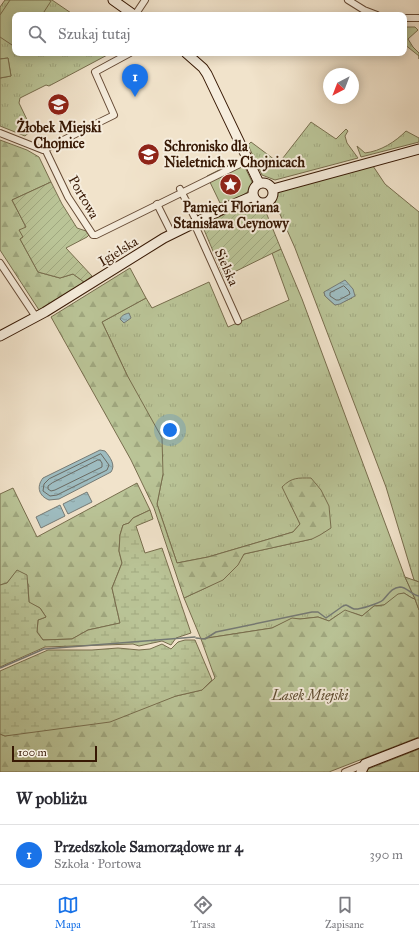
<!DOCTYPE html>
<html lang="pl">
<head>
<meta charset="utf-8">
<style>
  :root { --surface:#fff; --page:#f7f7f7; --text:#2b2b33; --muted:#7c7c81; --line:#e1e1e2; --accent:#1a73e8 }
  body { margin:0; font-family:"IM FELL Great Primer",serif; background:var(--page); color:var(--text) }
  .compass { position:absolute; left:323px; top:68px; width:36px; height:36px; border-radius:50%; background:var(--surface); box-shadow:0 2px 10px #0003; rotate:222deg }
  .scale { position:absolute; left:12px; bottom:10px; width:85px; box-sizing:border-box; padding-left:4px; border:2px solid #371804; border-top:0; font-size:11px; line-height:14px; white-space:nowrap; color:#371804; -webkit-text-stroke:3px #f6eddd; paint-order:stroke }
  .you { position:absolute; left:170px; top:430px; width:14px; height:14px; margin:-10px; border:3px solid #fff; border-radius:50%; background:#1a73e8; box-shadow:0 0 0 6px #1a73e833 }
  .badge { display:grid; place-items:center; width:26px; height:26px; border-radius:50%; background:var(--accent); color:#fff; font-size:13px; font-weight:700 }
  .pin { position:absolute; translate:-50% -33px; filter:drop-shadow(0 1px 2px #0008) }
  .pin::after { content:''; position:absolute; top:21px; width:14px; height:12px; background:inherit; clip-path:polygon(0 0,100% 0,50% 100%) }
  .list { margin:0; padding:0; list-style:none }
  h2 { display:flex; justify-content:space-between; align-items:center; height:52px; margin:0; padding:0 16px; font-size:17px }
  h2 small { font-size:13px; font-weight:400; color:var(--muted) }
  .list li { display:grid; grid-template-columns:26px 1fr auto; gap:12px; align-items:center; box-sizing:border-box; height:60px; padding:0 16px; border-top:1px solid var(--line) }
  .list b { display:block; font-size:15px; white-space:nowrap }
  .list p { margin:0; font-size:13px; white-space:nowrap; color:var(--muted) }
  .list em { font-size:13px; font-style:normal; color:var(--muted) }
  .icon { flex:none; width:22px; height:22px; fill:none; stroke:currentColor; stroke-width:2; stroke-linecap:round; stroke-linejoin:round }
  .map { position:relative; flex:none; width:419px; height:772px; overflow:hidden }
  .search { position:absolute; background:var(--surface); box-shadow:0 2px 10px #0003; left:12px; right:12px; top:12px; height:44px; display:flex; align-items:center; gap:10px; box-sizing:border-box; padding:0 14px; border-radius:8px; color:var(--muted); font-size:15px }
  .sheet { height:112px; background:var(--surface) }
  nav { display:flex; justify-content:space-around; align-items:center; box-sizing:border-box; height:56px; border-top:1px solid var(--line); background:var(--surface); font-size:11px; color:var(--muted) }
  nav a { display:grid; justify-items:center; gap:2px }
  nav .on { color:var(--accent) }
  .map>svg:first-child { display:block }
  .grass { fill:url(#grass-tufts); stroke:#786e4e; fill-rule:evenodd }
  .forest { fill:url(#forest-firs); stroke:#786e4e }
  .wetland { fill:url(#wetland-marsh); stroke:#786e4e }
  .park { fill:#bac497; stroke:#786e4e }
  .garden { fill:url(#garden-furrows); stroke:#786e4e }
  .water { fill:url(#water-ripples); stroke:#757a75 }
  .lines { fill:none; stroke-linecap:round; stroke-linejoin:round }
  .shore { stroke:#6a6a62; stroke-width:1 }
  .stream { stroke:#757a75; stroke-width:1.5 }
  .street-casing { stroke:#664b36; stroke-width:8 }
  .secondary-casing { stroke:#371804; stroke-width:11 }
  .street { stroke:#f6eddd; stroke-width:6 }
  .secondary { stroke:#f6eddd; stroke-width:9 }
  .labels { text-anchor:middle; stroke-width:4; stroke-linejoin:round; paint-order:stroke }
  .poi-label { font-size:14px; font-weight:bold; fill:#371804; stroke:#f6eddd }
  .street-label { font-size:14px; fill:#371804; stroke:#f6eddd }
  .park-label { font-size:14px; font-style:italic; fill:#5e4c30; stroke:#f6eddd }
</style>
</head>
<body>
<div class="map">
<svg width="419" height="772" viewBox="0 0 419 772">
  <defs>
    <pattern id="grass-tufts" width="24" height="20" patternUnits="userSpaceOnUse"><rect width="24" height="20" fill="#bac497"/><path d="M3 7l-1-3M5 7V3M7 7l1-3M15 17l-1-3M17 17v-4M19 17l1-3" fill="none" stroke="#a0a880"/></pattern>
    <pattern id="forest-firs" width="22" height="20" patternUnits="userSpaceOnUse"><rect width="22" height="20" fill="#bac497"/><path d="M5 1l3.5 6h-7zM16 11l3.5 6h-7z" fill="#a0a880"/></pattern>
    <pattern id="wetland-marsh" width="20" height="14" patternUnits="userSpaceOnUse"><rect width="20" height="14" fill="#bac497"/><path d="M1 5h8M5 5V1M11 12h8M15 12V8" fill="none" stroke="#a0a880"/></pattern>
    <pattern id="garden-furrows" width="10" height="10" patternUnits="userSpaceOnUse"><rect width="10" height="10" fill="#bac497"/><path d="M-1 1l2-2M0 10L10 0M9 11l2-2" fill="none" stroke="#a0a880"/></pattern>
    <pattern id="water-ripples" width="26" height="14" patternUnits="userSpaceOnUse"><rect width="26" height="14" fill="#9ebcc0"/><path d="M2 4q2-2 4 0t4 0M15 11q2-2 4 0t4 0" fill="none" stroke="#89a1a3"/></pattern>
  </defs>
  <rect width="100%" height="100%" fill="#f1e3cb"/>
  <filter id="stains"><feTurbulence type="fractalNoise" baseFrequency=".005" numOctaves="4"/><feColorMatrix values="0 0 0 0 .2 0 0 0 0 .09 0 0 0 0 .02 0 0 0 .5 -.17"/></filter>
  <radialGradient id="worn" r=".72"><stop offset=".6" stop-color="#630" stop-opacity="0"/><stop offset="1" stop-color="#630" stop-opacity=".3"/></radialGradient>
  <g class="grass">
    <polygon points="5,0 52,0 74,15 15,15 15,53 111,53 49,86 46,85 20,98 19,103 32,130 25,136 0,126 0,78 11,76 8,58 0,59 0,7"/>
    <polygon points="404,25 404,27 415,27 418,30 408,39 413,47 419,53 419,59 419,56 404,44"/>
    <polygon points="311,122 336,139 346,129 348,131 345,136 347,143 358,158 275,180 262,175 248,145 251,142 279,163"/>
    <path d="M406,131L419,138V142L361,157L357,146L365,153C381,151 395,142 406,131Z"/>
    <path d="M373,166L385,184L419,212V582L414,580L386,487L295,248L275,203L278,192ZM324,292L352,298L335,305L325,296Z"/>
    <path d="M281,249L302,299L405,577L415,599L412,598L404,593L384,605L374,606L362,616C347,610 342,611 329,621L318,617L300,619H292L272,628L201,639L184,598C211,585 228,581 244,554L312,539L283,487L300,524L293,532L208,557L177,563L157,504L163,474L127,375L102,322L146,298L152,308L209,282L228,327L289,300L272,253Z"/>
  </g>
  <g class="forest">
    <polygon points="0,140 27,150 39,157 51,182 12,200 26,227 23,237 20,239 38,272 60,278 73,274 84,282 62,298 39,310 0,250"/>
    <path d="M130,268L146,298L102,322L127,375L162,438L163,474L157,504L177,563L208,557L293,532L300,524L282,487C292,477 298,478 311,478L321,490L329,506L331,528L320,535L312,539L244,554L238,565L223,580L184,598L154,508L131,460L51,317Z"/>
    <polygon points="137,483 150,510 133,518 129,523 123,525 120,535 119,551 122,563 112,588 120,623 88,630 72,639 43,640 37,632 38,620 46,617 40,608 29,603 28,584 17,571 7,583 0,585 0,494 13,488 37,537"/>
    <polygon points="404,593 412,598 415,599 419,610 419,737 329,772 0,772 0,734 5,736 202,690 215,678 201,639 272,628 292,618 300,619 318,617 329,621 345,610 362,616 374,606 384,605 398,594"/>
    <polygon points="419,749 419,772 367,772 368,769"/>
  </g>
  <g class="wetland">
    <polygon points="150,510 153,519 136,526 145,553 162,548 191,633 176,638 171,645 162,641 139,646 133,644 45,647 0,667 0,585 7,583 17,570 27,575 29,602 40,608 46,617 38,620 37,632 43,640 72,639 88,630 120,623 112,588 122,563 119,551 120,535 123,525 129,523 133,518"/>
    <polygon points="405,577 419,582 419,610 415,599"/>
    <polygon points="185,640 195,640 212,680 202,690 176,696 110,722 5,736 0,734 0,671 48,650 92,650 118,648 139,650 150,649 162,644 171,649 178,642"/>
  </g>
  <g class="park">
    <polygon points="10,0 49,0 51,1 42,15 15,15 15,47 0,37 0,15"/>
    <polygon points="8,58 11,76 0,78 0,59"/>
    <path d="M241,159L254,186C246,195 232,202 220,203L207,176Z"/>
  </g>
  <g class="garden">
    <polygon points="51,182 62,204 77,228 86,231 89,235 87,237 66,248 92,276 84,282 73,274 60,278 38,272 20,239 23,237 19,230 26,227 12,200"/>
    <polygon points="252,201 263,205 281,249 224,277 202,225"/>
  </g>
  <g class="water">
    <polygon points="345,280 353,289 355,296 340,304 335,305 325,296 324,292"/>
    <path d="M129,313L131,318L124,323L120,319C122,315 125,314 129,313Z"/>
    <path d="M100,450L105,451C110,457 116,465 111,472L59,499L49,500C39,496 36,487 43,478Z"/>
    <polygon points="87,492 92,502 68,514 63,504"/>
    <polygon points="60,505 65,516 41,528 36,517"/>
  </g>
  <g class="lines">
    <g class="shore">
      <polygon points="344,286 349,291 350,294 339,300 336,300 330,296 330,293"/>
      <polygon points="101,454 109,465 107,470 57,495 50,496 43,491 44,484 49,479"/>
      <polygon points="98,460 100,460 102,463 102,467 55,490 51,491 48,489 48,486 52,483"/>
    </g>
    <g class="stream">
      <path d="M196,638L205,639L216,632L312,612H318L326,618L343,606L346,605C349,606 351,608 354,609C359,610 380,603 383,600C389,594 391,588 400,587C407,587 411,595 419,596"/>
      <polyline points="0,668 44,649 195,637"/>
    </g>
    <defs>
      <g id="street">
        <polyline points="348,0 364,10 377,15"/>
        <polyline points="135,15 145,0"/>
        <polyline points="404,18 419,18"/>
        <polyline points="0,133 43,150 114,115 95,72 130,53"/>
        <polyline points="45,149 68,197 93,235 96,235 240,164"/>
        <polyline points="180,189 197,222"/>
        <polyline points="157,204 172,234"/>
        <polyline points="194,223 238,321"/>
        <polyline points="0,263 36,317"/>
        <polyline points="345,772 365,764"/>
      </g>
      <g id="secondary">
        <polyline points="113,0 134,15"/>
        <polyline points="186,53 203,68 207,74 259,183"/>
        <circle cx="263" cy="193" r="10"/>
        <polyline points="273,189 419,149"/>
        <polyline points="0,336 45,312 164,238 227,207 253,196"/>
        <polyline points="361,772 365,764 419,743"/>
      </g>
    </defs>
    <use href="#street" class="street-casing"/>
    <use href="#secondary" class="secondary-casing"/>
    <use href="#street" class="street"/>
    <use href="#secondary" class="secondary"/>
  </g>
  <defs>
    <symbol id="school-disc" viewBox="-11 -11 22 22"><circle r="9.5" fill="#8f2418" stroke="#f6eddd"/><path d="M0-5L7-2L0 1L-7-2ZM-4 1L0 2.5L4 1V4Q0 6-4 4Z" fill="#fff"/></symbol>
    <symbol id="sight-disc" viewBox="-11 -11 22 22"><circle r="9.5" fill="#8f2418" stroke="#f6eddd"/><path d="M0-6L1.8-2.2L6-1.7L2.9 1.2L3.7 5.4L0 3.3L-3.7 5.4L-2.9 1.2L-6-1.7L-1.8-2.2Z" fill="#fff"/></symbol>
  </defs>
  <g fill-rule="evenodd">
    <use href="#school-disc" x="46" y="92" width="25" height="25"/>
    <use href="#school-disc" x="136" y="142" width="25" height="25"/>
    <use href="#sight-disc" x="218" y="172" width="25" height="25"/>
  </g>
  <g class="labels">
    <g class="poi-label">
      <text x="59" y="132">Żłobek Miejski<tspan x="59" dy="16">Chojnice</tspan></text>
      <text x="164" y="151" text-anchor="start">Schronisko dla<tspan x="164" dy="16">Nieletnich w Chojnicach</tspan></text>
      <text x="231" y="212">Pamięci Floriana<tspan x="231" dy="16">Stanisława Ceynowy</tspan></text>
    </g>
    <g class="street-label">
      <text transform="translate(84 197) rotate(60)" y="5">Portowa</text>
      <text transform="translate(118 251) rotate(-32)" y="5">Igielska</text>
      <text transform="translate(227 267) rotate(66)" y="5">Sielska</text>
    </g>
    <g class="park-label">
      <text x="310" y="700">Lasek Miejski</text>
    </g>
  </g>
  <rect width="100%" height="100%" filter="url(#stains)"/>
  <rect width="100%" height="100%" fill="url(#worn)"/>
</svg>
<svg class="compass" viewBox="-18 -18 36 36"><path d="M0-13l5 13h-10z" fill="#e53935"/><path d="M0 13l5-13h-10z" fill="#7c7c81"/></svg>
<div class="scale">100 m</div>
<div class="you"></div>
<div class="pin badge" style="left:135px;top:97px">1</div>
<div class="search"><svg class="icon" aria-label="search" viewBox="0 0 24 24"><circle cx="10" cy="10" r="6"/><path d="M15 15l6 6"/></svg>Szukaj tutaj</div>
</div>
<section class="sheet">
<h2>W pobliżu<small></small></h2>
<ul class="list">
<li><span class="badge">1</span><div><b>Przedszkole Samorządowe nr 4</b><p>Szkoła · Portowa</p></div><em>390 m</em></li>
</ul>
</section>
<nav>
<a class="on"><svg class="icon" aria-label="map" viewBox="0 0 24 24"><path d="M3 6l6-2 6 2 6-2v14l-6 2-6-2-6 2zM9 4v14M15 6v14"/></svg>Mapa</a>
<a><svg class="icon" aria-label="directions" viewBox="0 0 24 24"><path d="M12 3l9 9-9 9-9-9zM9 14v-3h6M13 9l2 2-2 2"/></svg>Trasa</a>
<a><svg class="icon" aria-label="saved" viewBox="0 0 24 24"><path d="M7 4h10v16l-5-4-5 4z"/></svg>Zapisane</a>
</nav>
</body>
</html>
